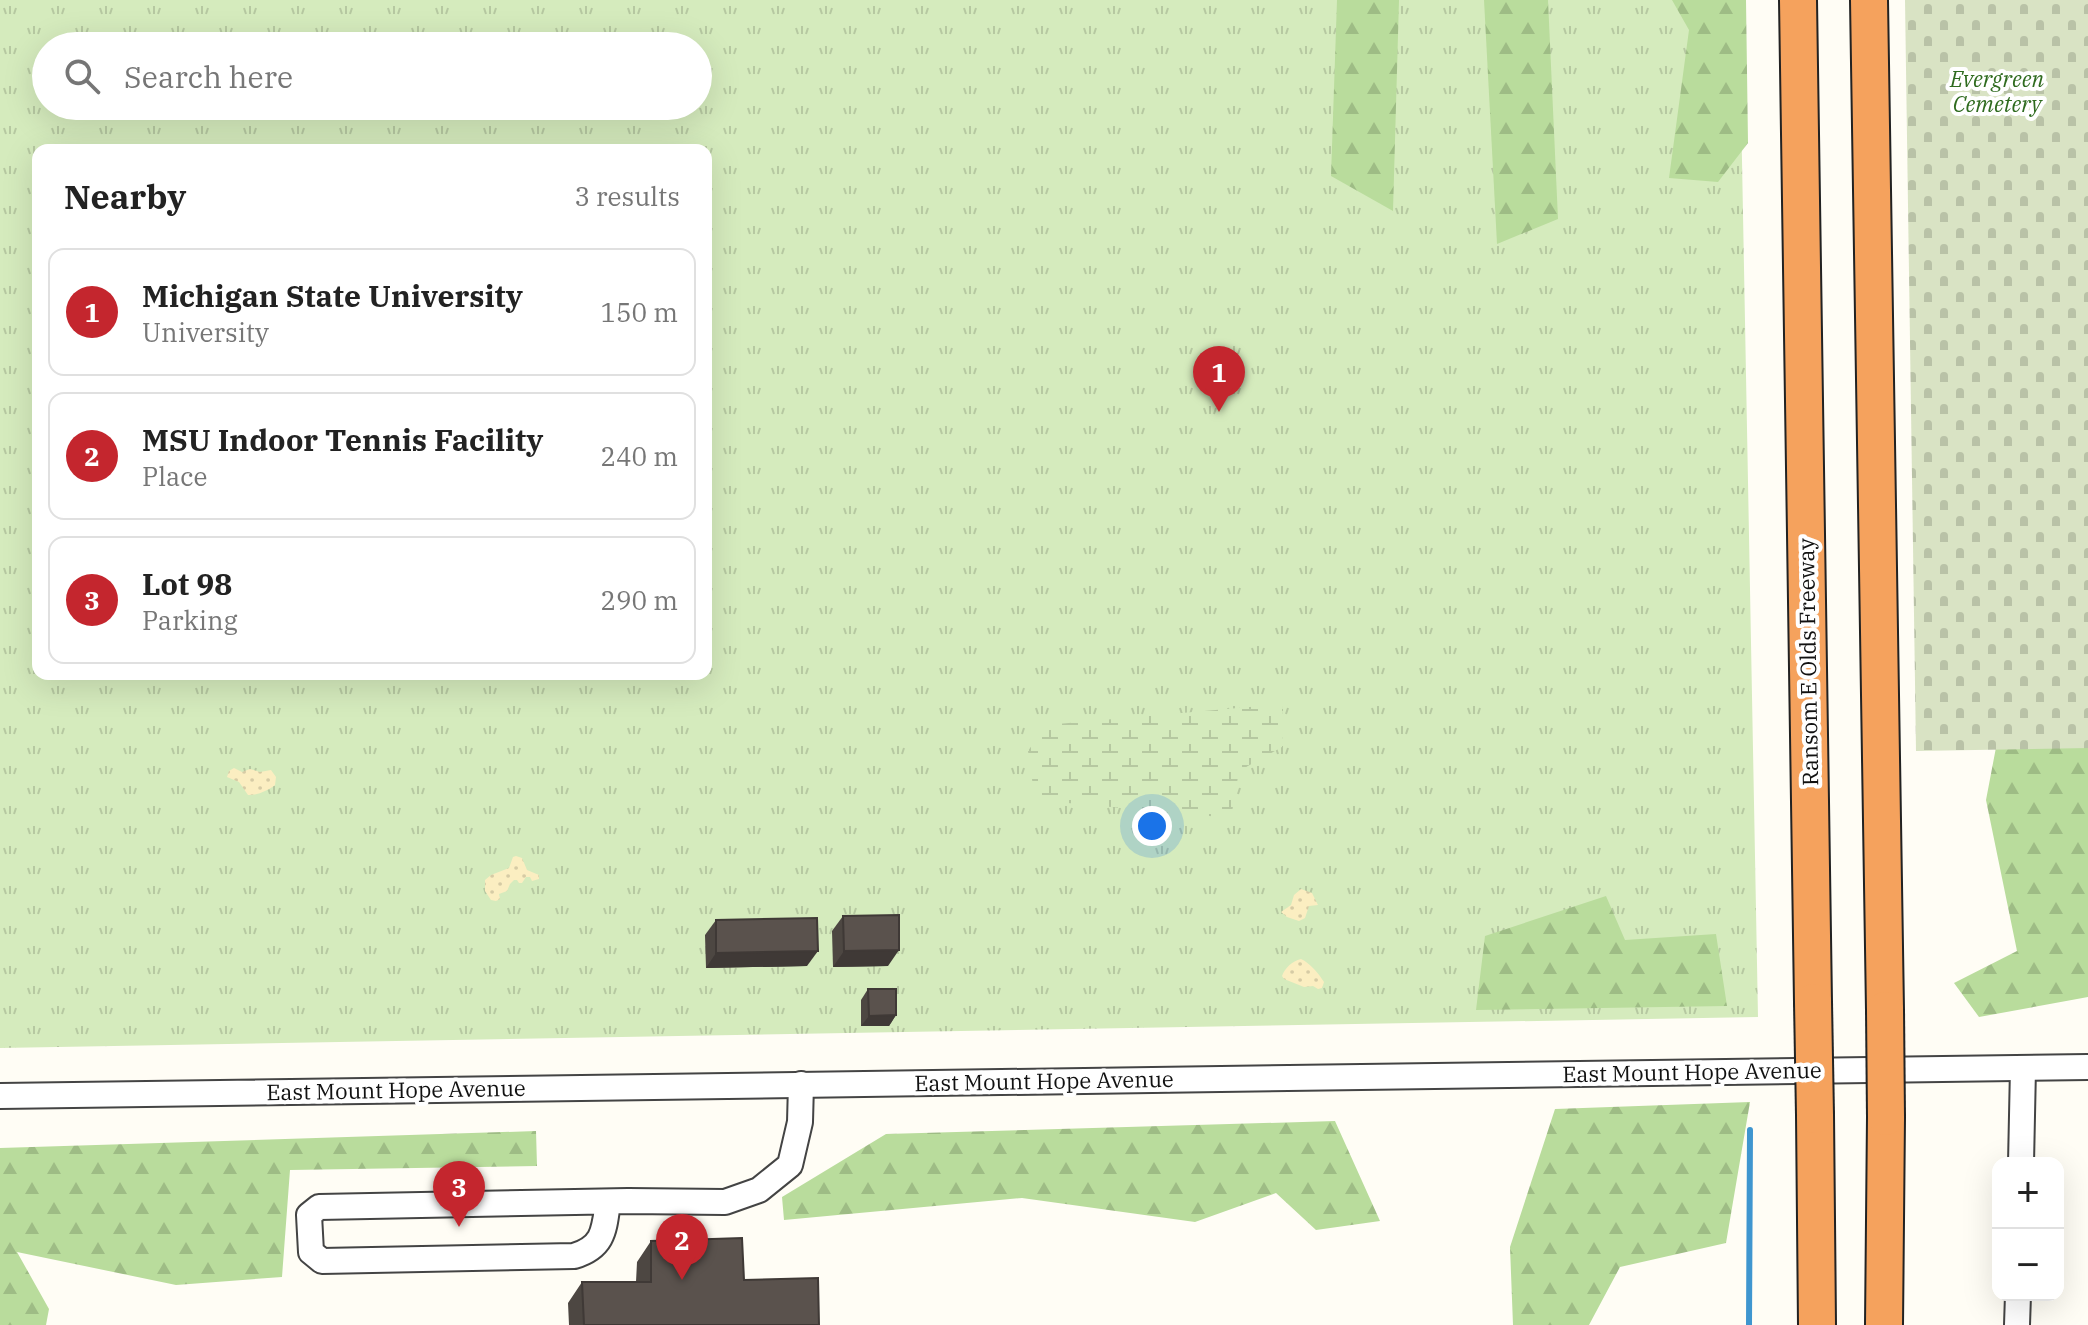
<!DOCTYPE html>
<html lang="en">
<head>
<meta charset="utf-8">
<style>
  :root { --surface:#fff; --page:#f6f6f6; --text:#222; --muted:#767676; --line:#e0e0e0; --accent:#c4262e }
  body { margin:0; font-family:"IBM Plex Serif",serif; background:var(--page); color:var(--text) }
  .controls { position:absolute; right:24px; bottom:24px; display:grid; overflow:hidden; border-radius:16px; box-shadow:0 8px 32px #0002 }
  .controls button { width:72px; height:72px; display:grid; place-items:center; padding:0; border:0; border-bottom:2px solid var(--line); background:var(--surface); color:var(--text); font:40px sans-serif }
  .you { position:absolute; left:1152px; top:826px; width:28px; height:28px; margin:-20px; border:6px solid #fff; border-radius:50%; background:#1a73e8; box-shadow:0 0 0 12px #1a73e833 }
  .badge { display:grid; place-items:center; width:52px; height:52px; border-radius:50%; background:var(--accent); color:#fff; font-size:26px; font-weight:700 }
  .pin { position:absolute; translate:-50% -66px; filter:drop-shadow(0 2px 4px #0008) }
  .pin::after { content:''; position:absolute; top:42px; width:28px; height:24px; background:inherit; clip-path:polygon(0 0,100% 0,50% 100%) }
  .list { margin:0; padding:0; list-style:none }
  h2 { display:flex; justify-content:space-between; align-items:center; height:104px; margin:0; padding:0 32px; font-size:34px }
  h2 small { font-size:26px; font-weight:400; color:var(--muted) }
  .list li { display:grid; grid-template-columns:52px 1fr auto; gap:24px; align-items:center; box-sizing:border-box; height:128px; margin:0 16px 16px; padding:0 16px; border:2px solid var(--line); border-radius:16px }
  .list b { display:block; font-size:30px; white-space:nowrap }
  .list p { margin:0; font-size:26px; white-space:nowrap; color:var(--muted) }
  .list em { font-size:26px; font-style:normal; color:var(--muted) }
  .icon { flex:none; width:44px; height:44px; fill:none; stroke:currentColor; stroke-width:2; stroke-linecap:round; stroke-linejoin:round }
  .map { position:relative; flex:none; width:2088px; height:1325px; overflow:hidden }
  .search { position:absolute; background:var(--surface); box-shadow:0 8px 32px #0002; left:32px; top:32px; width:680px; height:88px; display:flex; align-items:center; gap:20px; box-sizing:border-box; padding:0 28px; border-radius:44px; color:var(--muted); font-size:30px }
  .panel { position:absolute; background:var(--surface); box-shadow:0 8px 32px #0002; left:32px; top:144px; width:680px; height:536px; border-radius:16px }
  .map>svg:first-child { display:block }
  .grass { fill:url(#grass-tufts); fill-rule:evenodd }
  .forest { fill:url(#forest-firs) }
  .wetland { fill:url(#wetland-marsh) }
  .sand { fill:url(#sand-dots) }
  .cemetery { fill:url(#cemetery-stones) }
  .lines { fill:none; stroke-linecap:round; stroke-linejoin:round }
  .stream { stroke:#3f96cf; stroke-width:6 }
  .minor-casing { stroke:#444; stroke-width:28 }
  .highway-casing { stroke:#222; stroke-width:40 }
  .minor { stroke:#fff; stroke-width:24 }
  .highway { stroke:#f5a25d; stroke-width:36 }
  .highway-bridge-casing { stroke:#222; stroke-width:40; stroke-linecap:butt }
  .highway-bridge { stroke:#f5a25d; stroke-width:36 }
  .wall { fill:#4d4742 }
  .shaded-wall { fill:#3f3936 }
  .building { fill:#5a524d; stroke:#3f3936; stroke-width:2 }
  .labels { text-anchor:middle; stroke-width:8; stroke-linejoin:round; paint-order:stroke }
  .park-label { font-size:22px; font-style:italic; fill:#2f6b1f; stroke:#fff }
  .street-label { font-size:22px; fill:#111; stroke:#fff }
</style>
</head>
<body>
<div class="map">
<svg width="2088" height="1325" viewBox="0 0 2088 1325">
  <defs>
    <pattern id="grass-tufts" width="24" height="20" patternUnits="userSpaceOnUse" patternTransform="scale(2)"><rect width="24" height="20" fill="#d5ebbd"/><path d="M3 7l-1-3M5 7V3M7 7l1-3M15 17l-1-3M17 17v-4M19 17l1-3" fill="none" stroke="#b6c8a1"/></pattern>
    <pattern id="forest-firs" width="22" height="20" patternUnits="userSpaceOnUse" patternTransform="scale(2)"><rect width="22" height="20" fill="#b9dc9c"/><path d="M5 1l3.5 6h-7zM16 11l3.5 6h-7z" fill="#9ebc85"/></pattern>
    <pattern id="wetland-marsh" width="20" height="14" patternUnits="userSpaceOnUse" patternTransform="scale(2)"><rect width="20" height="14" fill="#d5ebbd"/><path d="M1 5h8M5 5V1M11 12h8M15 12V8" fill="none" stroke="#b6c8a1"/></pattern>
    <pattern id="sand-dots" width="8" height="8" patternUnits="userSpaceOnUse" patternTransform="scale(2)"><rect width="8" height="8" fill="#fbeec1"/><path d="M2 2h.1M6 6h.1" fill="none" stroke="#d6cba5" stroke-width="1.8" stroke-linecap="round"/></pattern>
    <pattern id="cemetery-stones" width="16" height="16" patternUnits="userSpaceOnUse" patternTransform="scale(2)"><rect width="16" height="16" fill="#d9e3c4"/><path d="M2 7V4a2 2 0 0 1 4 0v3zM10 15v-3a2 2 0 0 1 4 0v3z" fill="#b9c2a7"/></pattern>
  </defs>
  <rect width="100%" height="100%" fill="#fffdf5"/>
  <path class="grass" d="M0,0H1739L1758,1017L0,1048ZM46,46H698V106H46ZM38,150H706V674H38Z"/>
  <g class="forest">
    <polygon points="1337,0 1399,0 1393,211 1331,176"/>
    <polygon points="1484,0 1548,0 1558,219 1497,244"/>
    <polygon points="1672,0 1746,0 1748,143 1718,182 1669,178 1689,30"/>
    <polygon points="1998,737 2088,745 2088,997 1979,1017 1954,983 2017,951 1986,800"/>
    <polygon points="1606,896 1625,940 1716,934 1727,1006 1476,1010 1485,936"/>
    <polygon points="1750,1102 1726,1243 1620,1267 1589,1325 1513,1325 1510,1247 1555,1109"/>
    <polygon points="1335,1121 1380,1221 1316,1230 1276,1193 1195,1222 1022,1198 784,1220 782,1197 886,1134"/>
    <polygon points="536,1131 537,1166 290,1170 282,1277 176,1285 17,1252 49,1309 46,1325 0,1325 0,1148"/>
  </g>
  <polygon class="wetland" points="1283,704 1282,747 1239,771 1231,818 1035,800 1028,751 1046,725"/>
  <g class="sand">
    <polygon points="381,34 397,35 403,46 354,46 360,38 377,38"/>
    <path d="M234,768L242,772L250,769L260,772L271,770L276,777L275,785C269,790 256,796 248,795L239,782L227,777L229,771Z"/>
    <polygon points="516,856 522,858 527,870 539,875 539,879 532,881 530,877 526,877 522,883 519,883 517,880 514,880 510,884 507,891 499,894 500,899 496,901 491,900 485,891 485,880 491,875 509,868 513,857"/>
    <polygon points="1301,889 1312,893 1318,905 1309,906 1305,918 1299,921 1287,917 1281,912 1291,905 1294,895"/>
    <path d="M1301,959C1310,963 1319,974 1324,982L1322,988L1318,989L1313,986L1304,987L1284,979L1282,976C1285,968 1292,961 1301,959Z"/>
  </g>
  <polygon class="cemetery" points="1905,0 2088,0 2088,748 1916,751"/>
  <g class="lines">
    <polyline class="stream" points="1749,1325 1750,1130"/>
    <defs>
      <g id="minor">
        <polyline points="0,1096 2088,1067"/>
        <polyline points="2021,1163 2023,1068"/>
        <path d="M608,1202C604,1230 604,1247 574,1256L322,1261L311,1252L309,1215L319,1207L628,1201L725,1202L759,1190L790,1165L800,1122L801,1084"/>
        <polyline points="2017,1325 2018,1295"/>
      </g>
      <g id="highway">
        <polyline points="1798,0 1813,1002"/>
        <polyline points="1869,0 1885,1010"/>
        <polyline points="1815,1115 1817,1325"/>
        <polyline points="1884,1325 1886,1117"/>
      </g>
    </defs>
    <use href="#minor" class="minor-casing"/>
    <use href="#highway" class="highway-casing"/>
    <use href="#minor" class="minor"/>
    <use href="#highway" class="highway"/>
    <defs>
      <g id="highway-bridge">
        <polyline points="1813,1002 1815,1115"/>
        <polyline points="1885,1010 1886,1117"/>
      </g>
    </defs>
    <use href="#highway-bridge" class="highway-bridge-casing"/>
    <use href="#highway-bridge" class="highway-bridge"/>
  </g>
  <g class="wall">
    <polygon points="843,916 888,966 833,967 832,931"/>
    <polygon points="716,920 807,966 706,968 705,935"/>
    <polygon points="868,989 896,1015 889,1026 861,1026 861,1000"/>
    <polygon points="651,1241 744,1280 819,1325 569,1325 568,1303 582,1282 636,1282 637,1262"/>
  </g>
  <g class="shaded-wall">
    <polygon points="899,950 888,966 833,967 844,951"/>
    <polygon points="818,951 807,966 706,968 716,953"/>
    <polygon points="896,1015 889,1026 861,1026 869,1016"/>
  </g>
  <g class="building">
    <polygon points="899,915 899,950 844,951 843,916"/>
    <polygon points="817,918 818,951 716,953 716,920"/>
    <polygon points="868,989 896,989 896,1015 869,1016"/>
    <polygon points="742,1238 744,1280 818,1278 819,1325 584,1325 582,1282 651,1282 651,1241"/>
  </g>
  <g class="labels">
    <g class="park-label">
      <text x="1997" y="87">Evergreen<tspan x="1997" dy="25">Cemetery</tspan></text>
    </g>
    <g class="street-label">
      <text transform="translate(1808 662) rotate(-91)" y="8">Ransom E Olds Freeway</text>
      <text transform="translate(1692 1072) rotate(-1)" y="8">East Mount Hope Avenue</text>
      <text transform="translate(1044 1081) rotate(-1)" y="8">East Mount Hope Avenue</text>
      <text transform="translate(396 1090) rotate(-1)" y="8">East Mount Hope Avenue</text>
    </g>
  </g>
</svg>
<div class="controls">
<button>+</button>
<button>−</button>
</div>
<div class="you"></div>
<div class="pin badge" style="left:1219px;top:412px">1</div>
<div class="pin badge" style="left:682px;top:1280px">2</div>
<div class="pin badge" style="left:459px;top:1227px">3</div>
<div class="search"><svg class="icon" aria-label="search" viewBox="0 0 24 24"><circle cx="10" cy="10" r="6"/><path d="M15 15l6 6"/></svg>Search here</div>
<section class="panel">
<h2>Nearby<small>3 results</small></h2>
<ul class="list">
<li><span class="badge">1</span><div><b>Michigan State University</b><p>University</p></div><em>150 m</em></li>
<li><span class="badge">2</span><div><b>MSU Indoor Tennis Facility</b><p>Place</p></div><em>240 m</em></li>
<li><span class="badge">3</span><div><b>Lot 98</b><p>Parking</p></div><em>290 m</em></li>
</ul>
</section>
</div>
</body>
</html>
